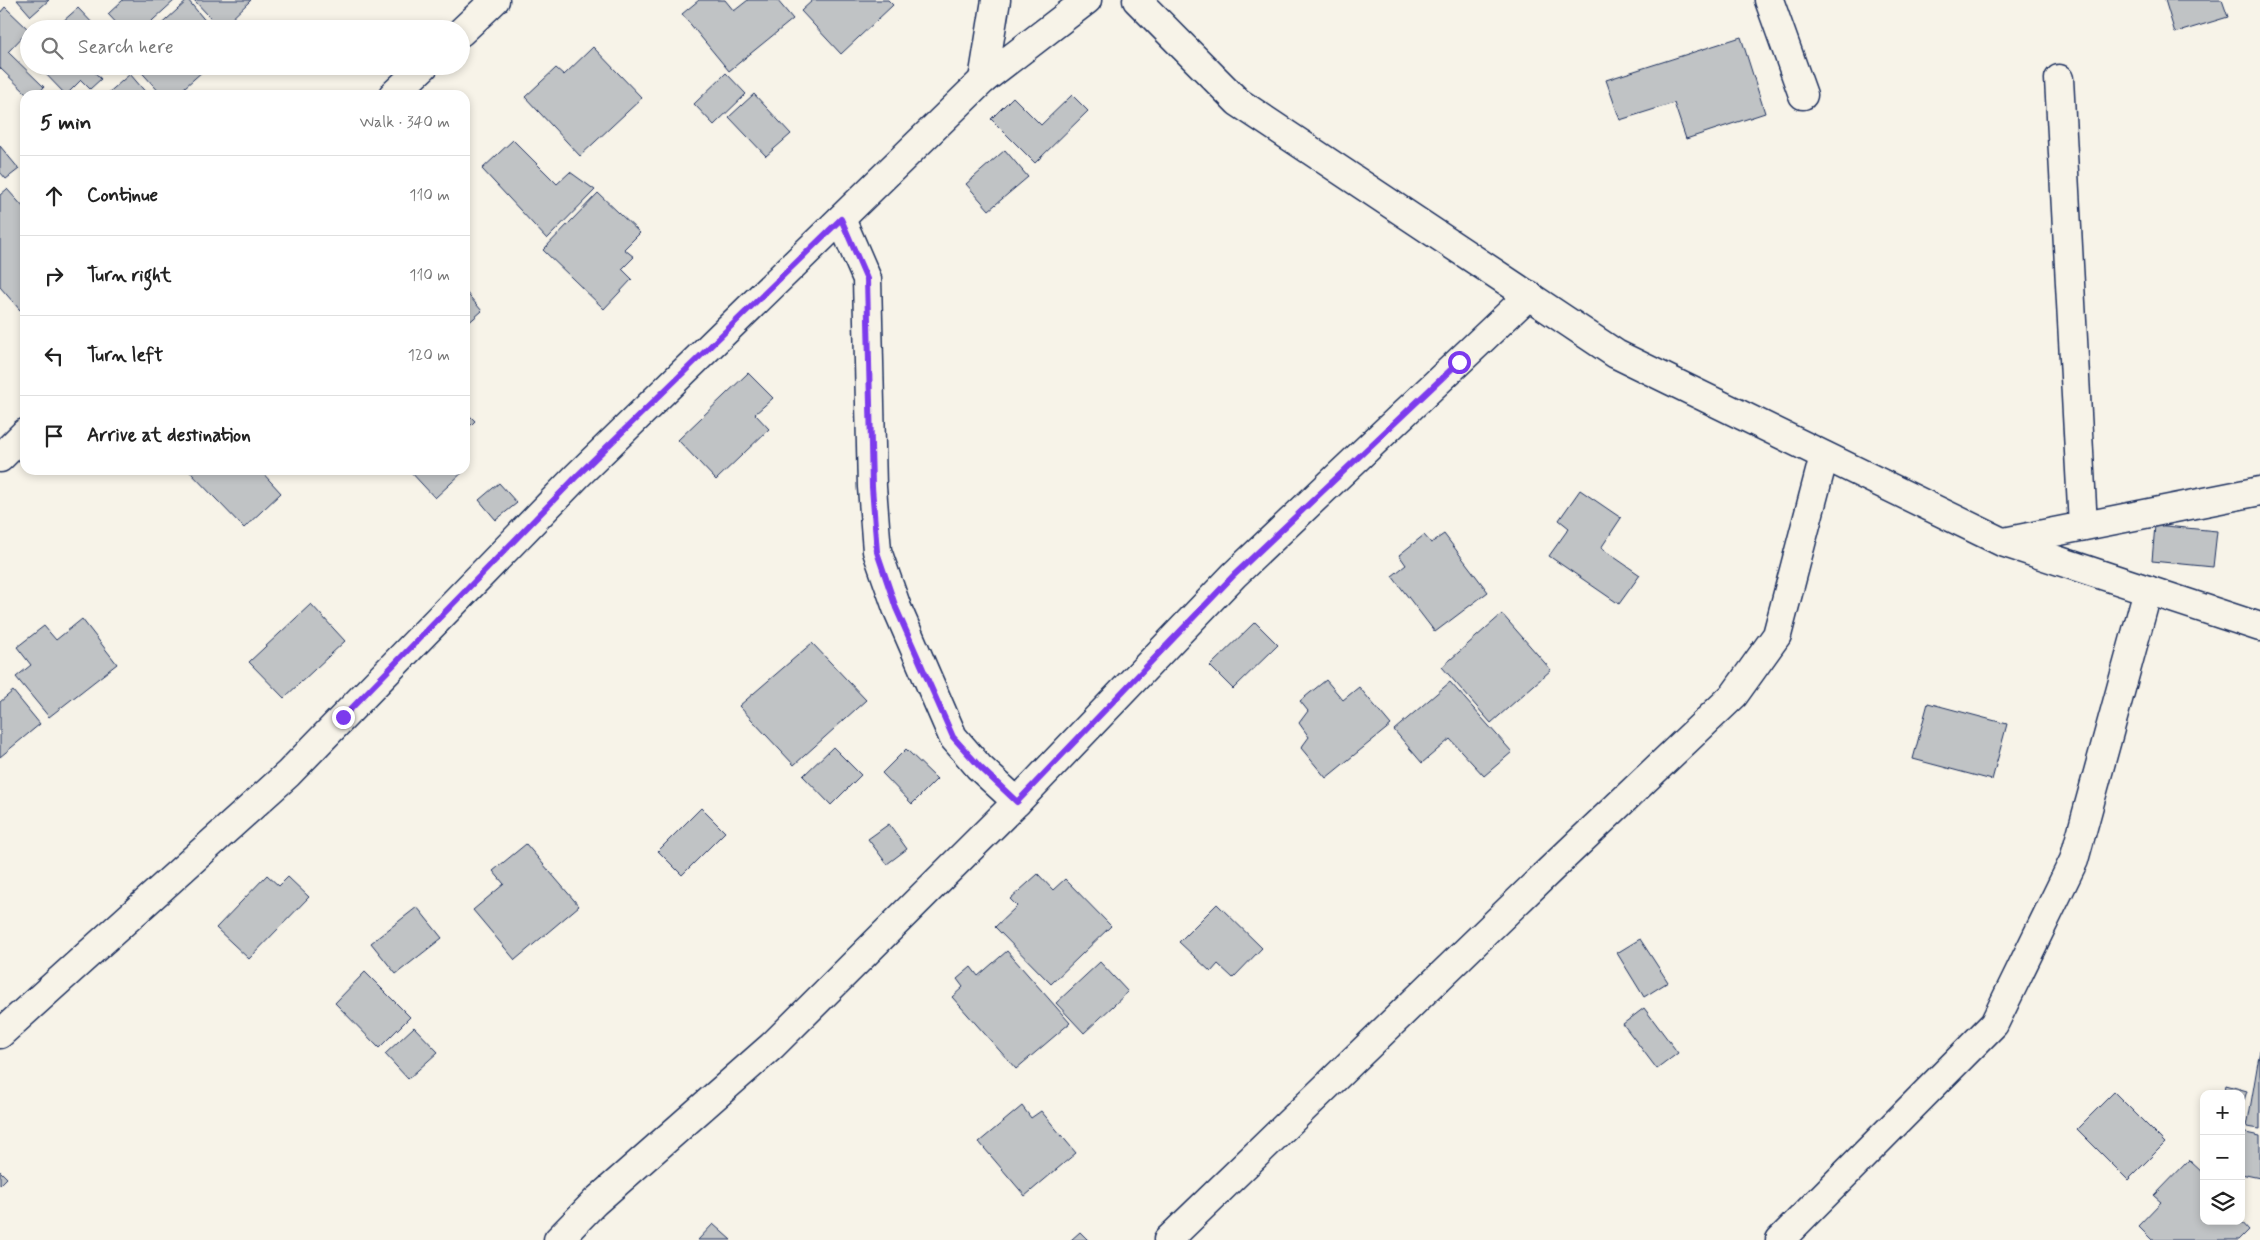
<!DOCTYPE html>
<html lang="en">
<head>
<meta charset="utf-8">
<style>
  :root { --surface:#fff; --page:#f2f2f2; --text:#222; --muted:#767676; --line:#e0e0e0 }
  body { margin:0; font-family:Mynerve,sans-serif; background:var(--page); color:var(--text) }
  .controls { position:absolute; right:15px; bottom:15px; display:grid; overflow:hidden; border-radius:10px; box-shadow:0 2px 8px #0003 }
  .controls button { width:45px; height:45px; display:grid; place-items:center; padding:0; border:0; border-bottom:1px solid var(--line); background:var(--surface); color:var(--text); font:25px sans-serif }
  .stop { position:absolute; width:15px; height:15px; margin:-11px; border:4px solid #7c3aed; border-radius:50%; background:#fff }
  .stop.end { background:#7c3aed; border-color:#fff; box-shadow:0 1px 5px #0008 }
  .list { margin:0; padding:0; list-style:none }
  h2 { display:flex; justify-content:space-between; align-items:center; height:65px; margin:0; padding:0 20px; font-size:21px }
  h2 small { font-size:16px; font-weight:400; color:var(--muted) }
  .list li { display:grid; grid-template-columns:32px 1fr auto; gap:15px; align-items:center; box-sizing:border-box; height:80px; padding:0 20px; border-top:1px solid var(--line) }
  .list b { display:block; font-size:19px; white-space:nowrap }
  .list em { font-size:16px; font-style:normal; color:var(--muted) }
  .icon { flex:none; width:28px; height:28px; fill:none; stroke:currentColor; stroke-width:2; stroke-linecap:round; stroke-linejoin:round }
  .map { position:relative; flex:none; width:2260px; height:1240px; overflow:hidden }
  .search { position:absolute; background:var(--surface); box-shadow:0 2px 8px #0003; left:20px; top:20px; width:450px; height:55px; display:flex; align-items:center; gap:12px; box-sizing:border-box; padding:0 18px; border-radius:28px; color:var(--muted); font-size:19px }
  .panel { position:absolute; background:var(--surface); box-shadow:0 2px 8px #0003; left:20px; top:90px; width:450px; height:385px; border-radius:15px }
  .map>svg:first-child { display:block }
  .building { fill:#c0c3c5; stroke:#1b2f5e }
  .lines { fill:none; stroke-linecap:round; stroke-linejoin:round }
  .minor-casing { stroke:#1b2f5e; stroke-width:31 }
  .minor { stroke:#f7f3e8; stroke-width:28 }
  .route { stroke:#7c3aed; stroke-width:6 }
</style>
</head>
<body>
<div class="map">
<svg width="2260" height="1240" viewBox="0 0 2260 1240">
  <rect width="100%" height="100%" fill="#f7f3e8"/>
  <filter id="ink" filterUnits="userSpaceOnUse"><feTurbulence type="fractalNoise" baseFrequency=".02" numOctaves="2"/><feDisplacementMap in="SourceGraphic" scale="10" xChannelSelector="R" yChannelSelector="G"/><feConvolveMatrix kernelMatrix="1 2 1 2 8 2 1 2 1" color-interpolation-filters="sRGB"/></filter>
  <g filter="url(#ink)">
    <g class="building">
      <polygon points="17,0 49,0 31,16"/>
      <polygon points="123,0 175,0 143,29 122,29 108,14"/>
      <polygon points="188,0 212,29 156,29"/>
      <polygon points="194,0 251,0 221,29"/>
      <polygon points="699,0 725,0 734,11 748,0 777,0 793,19 729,71 682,14"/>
      <polygon points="813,0 888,0 893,5 841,54 801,11"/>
      <polygon points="2165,0 2222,0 2228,17 2175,33"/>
      <polygon points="5,7 29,30 8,52 44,87 37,95 28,95 0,68 0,13"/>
      <polygon points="78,8 98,29 68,29 62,22"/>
      <polygon points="1741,37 1765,113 1686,139 1674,103 1620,120 1606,80"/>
      <polygon points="593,47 642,98 580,156 525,97 556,68 564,75"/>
      <polygon points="38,66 89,66 101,79 90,89 81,80 66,95"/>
      <polygon points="103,66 118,66 110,74"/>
      <polygon points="136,66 198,66 203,71 176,95 162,95"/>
      <polygon points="726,73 746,94 714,125 694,104"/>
      <polygon points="130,74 148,95 106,95"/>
      <polygon points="754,94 791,134 766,156 729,117"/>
      <polygon points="1072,95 1088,111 1035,163 991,119 1013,97 1041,125"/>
      <polygon points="513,140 557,184 570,172 595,190 547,239 482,169"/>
      <polygon points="0,146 19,169 6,179 0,172"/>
      <polygon points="1005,150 1028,177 989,210 966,184"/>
      <polygon points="7,189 25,209 25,306 20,310 0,287 0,195"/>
      <polygon points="598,193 640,233 624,249 634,257 622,269 632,279 604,309 543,250"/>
      <polygon points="465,291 482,311 465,326"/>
      <polygon points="748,373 773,398 755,414 769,429 716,480 678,440"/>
      <polygon points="465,411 475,421 465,431"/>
      <polygon points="188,470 239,470 242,473 245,470 260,470 281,493 244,528"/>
      <polygon points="409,470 465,470 435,498"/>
      <polygon points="499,483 517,503 496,520 479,500"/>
      <polygon points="1580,490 1621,518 1601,548 1640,575 1619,604 1549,556 1569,528 1559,520"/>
      <polygon points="2155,525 2217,531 2213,567 2152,561"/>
      <polygon points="1444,534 1488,592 1435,632 1392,576 1406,565 1399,555 1424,535 1431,543"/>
      <polygon points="311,604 345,641 284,698 249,662"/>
      <polygon points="1502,614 1551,670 1491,723 1442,667"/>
      <polygon points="82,619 117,664 49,717 16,677 31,665 17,647 44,626 56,640"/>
      <polygon points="1255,622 1278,645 1233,689 1210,666"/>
      <polygon points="812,643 866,700 794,765 739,706"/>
      <polygon points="1326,680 1343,700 1359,687 1391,725 1326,778 1301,748 1309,737 1299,723 1308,711 1300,701"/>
      <polygon points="1450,682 1512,752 1484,776 1450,739 1422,763 1394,730"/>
      <polygon points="13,691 40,724 0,757 0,702"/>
      <polygon points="1928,703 2007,724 1992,780 1913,759"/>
      <polygon points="833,747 861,775 831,805 803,776"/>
      <polygon points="906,749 937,779 912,804 882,773"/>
      <polygon points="701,808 725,832 682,875 658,851"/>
      <polygon points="889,824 907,849 887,864 868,839"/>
      <polygon points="526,844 579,906 515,960 473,910 504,884 493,871"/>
      <polygon points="1038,874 1053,890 1065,879 1111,926 1051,984 995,927 1017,906 1010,899"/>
      <polygon points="267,875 279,886 288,877 309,897 249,959 216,928"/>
      <polygon points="1217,904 1262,948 1233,978 1218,964 1211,972 1179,942"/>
      <polygon points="417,907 442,938 396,974 371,943"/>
      <polygon points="1640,939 1668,982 1644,997 1617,953"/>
      <polygon points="1007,951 1070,1023 1016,1069 952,997 963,987 957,979 971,967 978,976"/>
      <polygon points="1100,962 1128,992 1084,1033 1056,1003"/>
      <polygon points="365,972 410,1017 379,1048 335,1003"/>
      <polygon points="1644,1008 1678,1053 1657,1069 1623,1024"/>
      <polygon points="414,1027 438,1052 408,1079 385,1054"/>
      <polygon points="2260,1050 2260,1129 2247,1127"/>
      <polygon points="2226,1085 2247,1091 2241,1110 2241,1094 2224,1094"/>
      <polygon points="2114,1092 2165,1143 2128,1180 2077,1129"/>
      <polygon points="1022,1106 1031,1118 1041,1111 1076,1153 1025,1196 979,1142"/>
      <polygon points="2241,1132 2260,1136 2260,1178 2241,1174"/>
      <polygon points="2189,1160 2204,1174 2204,1221 2241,1221 2249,1230 2239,1240 2152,1240 2138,1226 2161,1202 2154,1196"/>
      <polygon points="0,1171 7,1178 0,1185"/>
      <polygon points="713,1224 731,1240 698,1240"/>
      <polygon points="1080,1232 1088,1240 1071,1240"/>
    </g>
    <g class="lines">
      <defs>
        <g id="minor">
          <polyline points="1137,0 1238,102 1616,354 2002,542 2260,627"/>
          <polyline points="1769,0 1803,95"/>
          <polyline points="461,32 495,0"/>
          <polyline points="2059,79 2083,526"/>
          <polyline points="983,80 996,0"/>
          <polyline points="393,95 424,66"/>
          <polyline points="841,219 867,279 872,487 877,551 897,608 953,737 979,767 1017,802"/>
          <polyline points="0,458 25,433"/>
          <polyline points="2004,542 2260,491"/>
          <polyline points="0,1034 288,774 577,476 983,80 1087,0"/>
          <polyline points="558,1240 595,1202 772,1046 1017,802 1234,575 1529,295"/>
          <polyline points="1168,1240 1549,871 1734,695 1777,635 1824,456"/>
          <polyline points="1780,1240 1994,1024 2074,860 2148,590"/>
        </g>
      </defs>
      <use href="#minor" class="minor-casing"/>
      <use href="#minor" class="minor"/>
    </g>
  </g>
  <g class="lines" filter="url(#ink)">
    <polyline class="route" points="343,717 577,476 841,219 867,279 872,487 877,552 896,608 953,737 980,767 1017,802 1234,575 1459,362"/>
  </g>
</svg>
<div class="controls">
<button>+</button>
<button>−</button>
<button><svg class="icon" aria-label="layers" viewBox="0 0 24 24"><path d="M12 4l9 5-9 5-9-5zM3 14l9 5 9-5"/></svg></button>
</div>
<div class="stop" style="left:1459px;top:362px"></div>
<div class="stop end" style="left:343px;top:717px"></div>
<div class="search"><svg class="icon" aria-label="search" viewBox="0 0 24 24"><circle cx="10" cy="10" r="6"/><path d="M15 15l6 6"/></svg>Search here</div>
<section class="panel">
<h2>5 min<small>Walk · 340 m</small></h2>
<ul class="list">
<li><svg class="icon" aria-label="ahead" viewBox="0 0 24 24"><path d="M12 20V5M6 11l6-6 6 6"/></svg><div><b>Continue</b></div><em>110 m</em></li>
<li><svg class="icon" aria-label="right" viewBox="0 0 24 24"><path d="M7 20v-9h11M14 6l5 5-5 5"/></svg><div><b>Turn right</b></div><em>110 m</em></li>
<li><svg class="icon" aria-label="left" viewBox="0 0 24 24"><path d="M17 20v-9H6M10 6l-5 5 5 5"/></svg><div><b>Turn left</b></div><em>120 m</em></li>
<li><svg class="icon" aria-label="arrive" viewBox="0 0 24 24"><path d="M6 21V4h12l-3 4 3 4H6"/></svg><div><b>Arrive at destination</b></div></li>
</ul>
</section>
</div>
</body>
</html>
